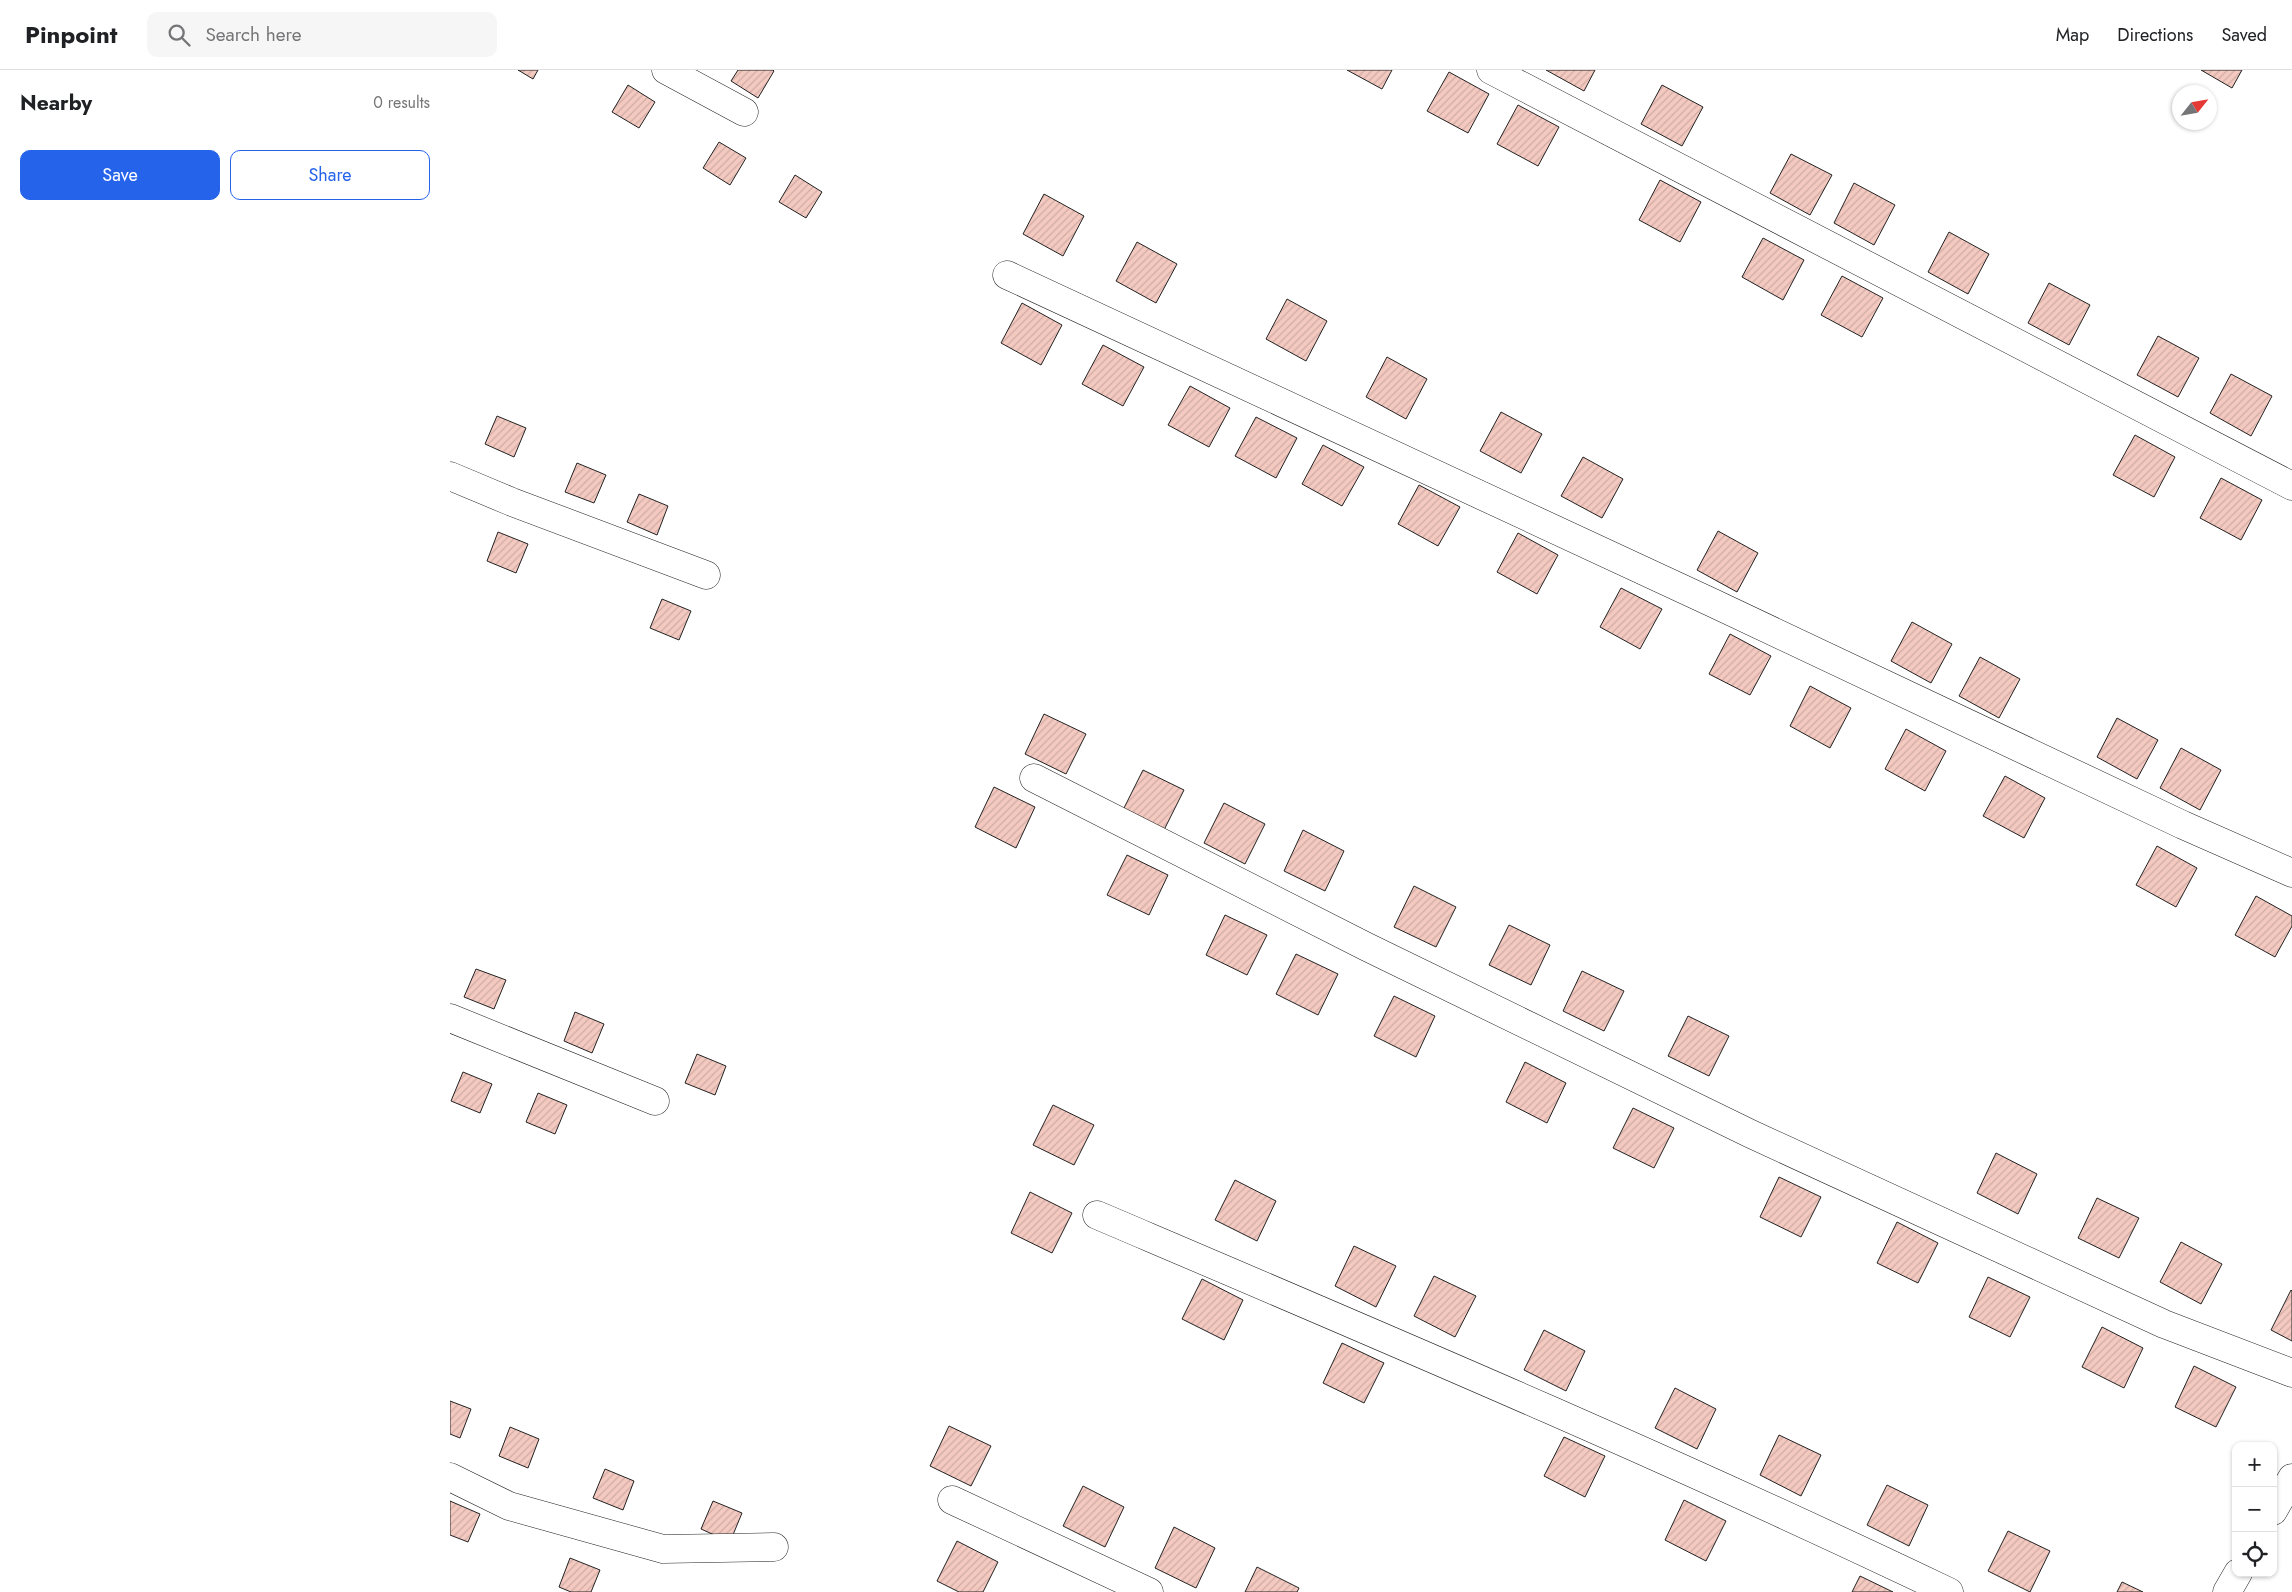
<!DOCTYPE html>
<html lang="en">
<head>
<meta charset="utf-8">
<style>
  :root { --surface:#fff; --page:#f6f6f6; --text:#202124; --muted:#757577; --line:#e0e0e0; --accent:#2563eb }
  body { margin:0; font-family:Jost,sans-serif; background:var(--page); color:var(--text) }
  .controls { position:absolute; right:15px; bottom:15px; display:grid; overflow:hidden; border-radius:10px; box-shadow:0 1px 4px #0004 }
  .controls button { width:45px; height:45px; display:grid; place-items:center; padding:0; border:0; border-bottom:1px solid var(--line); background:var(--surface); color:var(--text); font:25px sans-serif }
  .compass { position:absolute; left:1722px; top:15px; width:45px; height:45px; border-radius:50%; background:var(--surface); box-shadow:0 1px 4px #0004; rotate:59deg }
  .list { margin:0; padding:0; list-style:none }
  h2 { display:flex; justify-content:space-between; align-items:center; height:65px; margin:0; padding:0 20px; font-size:21px }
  h2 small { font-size:16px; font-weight:400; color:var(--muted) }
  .actions { display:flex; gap:10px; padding:15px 20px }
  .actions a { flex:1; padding:11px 0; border:1px solid var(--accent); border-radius:10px; text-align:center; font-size:18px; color:var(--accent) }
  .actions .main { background:var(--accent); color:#fff }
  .icon { flex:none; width:28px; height:28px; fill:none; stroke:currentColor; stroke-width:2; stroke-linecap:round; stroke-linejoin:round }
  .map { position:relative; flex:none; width:1842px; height:1522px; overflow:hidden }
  header { display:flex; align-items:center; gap:30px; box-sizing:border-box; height:70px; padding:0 25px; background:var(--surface); border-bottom:1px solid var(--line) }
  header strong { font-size:24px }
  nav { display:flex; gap:28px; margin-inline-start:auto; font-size:18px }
  .search { width:350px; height:45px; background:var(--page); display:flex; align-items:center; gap:12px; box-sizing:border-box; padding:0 18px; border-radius:10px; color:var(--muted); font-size:19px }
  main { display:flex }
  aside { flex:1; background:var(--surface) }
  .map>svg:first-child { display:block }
  .building { fill:url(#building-hatch); stroke:#222 }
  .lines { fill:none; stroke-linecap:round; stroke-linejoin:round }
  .minor-casing { stroke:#222; stroke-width:29 }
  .minor { stroke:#fff; stroke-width:28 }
</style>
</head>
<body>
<header>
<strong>Pinpoint</strong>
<div class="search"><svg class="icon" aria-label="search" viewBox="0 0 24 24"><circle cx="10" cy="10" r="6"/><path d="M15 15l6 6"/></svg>Search here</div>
<nav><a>Map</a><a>Directions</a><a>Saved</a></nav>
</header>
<main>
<aside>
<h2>Nearby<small>0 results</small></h2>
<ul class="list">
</ul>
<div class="actions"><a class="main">Save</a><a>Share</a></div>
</aside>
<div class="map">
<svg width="1842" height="1522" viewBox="0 0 1842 1522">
  <defs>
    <pattern id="building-hatch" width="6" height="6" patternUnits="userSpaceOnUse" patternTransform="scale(1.25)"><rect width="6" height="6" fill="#f3c9c0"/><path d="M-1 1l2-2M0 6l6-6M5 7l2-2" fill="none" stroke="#d0aca5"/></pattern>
  </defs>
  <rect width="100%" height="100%" fill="#fff"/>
  <g class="building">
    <polygon points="68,0 88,0 83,9"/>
    <polygon points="288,0 323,0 324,1 308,28 281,11"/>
    <polygon points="897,0 942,0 932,19"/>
    <polygon points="1096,0 1145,0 1134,21"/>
    <polygon points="1751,0 1792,0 1782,18"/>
    <polygon points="999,2 1039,24 1018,63 977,41"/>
    <polygon points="178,15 205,32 189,58 162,42"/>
    <polygon points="1212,15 1253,37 1232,76 1191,54"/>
    <polygon points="1068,35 1109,57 1088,96 1047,74"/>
    <polygon points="269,72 296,88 280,115 253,98"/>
    <polygon points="1341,84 1382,105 1360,145 1320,123"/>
    <polygon points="345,105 372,122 356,148 329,132"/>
    <polygon points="1210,110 1251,132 1230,172 1189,150"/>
    <polygon points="1404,113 1445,135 1424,175 1384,153"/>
    <polygon points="594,124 634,146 613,186 573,164"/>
    <polygon points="1499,162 1539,184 1518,224 1478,202"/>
    <polygon points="1313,168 1354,190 1333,230 1292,207"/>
    <polygon points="687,172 727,194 706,233 666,211"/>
    <polygon points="1392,206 1433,228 1412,267 1371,245"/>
    <polygon points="1599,213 1640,235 1619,275 1578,253"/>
    <polygon points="837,229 877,251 856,291 816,269"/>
    <polygon points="572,233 612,255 591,295 551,273"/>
    <polygon points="1708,266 1749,288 1728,327 1687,305"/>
    <polygon points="653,275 694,297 673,336 632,314"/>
    <polygon points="937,287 977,309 956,349 916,327"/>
    <polygon points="1781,304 1822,326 1801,366 1760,343"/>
    <polygon points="740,316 780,338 759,377 718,355"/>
    <polygon points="1051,342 1092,364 1071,403 1030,381"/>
    <polygon points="47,346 76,358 64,387 35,374"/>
    <polygon points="806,347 847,368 826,408 785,386"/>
    <polygon points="1685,365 1725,387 1704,427 1663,405"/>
    <polygon points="873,375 914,397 892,436 852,414"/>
    <polygon points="1133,387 1173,409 1152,448 1111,426"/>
    <polygon points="127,393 156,405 144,433 115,422"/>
    <polygon points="1771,408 1812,430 1791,470 1750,448"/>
    <polygon points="969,415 1010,437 988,476 948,454"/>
    <polygon points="189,424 218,436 207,465 177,452"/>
    <polygon points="1268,461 1308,483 1287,522 1247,500"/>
    <polygon points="48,462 78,474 66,503 37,491"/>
    <polygon points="1068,463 1108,485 1087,524 1047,502"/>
    <polygon points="1171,518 1212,539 1190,579 1150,557"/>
    <polygon points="212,529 241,541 229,570 200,558"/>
    <polygon points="1462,552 1502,574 1481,613 1441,591"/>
    <polygon points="1280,564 1321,586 1300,625 1259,604"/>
    <polygon points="1530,587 1570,609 1549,648 1509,626"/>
    <polygon points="1360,616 1401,638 1380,678 1340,656"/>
    <polygon points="594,644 636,664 616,704 575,684"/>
    <polygon points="1667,648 1708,670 1687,709 1647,687"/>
    <polygon points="1456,659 1496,681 1475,721 1435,699"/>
    <polygon points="1731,678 1771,700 1750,740 1710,718"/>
    <polygon points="693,700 734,720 714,760 673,740"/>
    <polygon points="1555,706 1595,728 1574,768 1533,746"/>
    <polygon points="544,717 585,737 566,778 525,757"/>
    <polygon points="774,733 815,754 795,794 754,773"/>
    <polygon points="853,760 894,781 875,821 834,801"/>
    <polygon points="1707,776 1747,798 1726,837 1686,815"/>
    <polygon points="677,785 718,805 699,845 657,825"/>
    <polygon points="964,816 1006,837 986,877 944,857"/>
    <polygon points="1806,826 1842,846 1842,856 1825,887 1785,865"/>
    <polygon points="775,845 817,865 797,905 756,885"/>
    <polygon points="1059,855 1100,875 1081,915 1039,895"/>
    <polygon points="846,884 888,904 868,945 826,924"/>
    <polygon points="26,899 56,910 44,939 14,927"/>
    <polygon points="1132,901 1174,921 1154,961 1113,941"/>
    <polygon points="944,926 985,946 966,987 924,966"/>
    <polygon points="125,942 154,954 142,983 114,971"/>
    <polygon points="1238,946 1279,966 1259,1006 1218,986"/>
    <polygon points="247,984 276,996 265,1025 235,1013"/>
    <polygon points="1075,992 1116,1013 1097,1053 1056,1032"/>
    <polygon points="13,1002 42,1014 30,1043 1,1031"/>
    <polygon points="88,1023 117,1035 105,1064 76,1052"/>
    <polygon points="603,1035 644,1055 624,1095 583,1075"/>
    <polygon points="1183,1038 1224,1058 1204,1098 1163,1078"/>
    <polygon points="1546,1083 1587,1104 1568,1144 1527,1123"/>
    <polygon points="1329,1107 1371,1127 1351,1167 1310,1147"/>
    <polygon points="785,1110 826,1131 807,1171 765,1150"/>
    <polygon points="580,1122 622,1143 602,1183 561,1163"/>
    <polygon points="1647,1128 1689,1148 1669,1188 1628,1168"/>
    <polygon points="1447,1152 1488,1173 1468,1213 1427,1193"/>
    <polygon points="1731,1172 1772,1194 1751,1234 1710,1212"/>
    <polygon points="904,1176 946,1196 926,1237 885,1216"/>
    <polygon points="984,1206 1026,1226 1005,1267 964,1246"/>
    <polygon points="1538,1207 1580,1227 1560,1267 1519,1247"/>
    <polygon points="752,1209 793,1230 774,1270 732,1249"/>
    <polygon points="1841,1220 1842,1221 1842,1271 1821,1260"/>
    <polygon points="1652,1257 1693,1278 1674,1318 1632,1297"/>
    <polygon points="1094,1260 1135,1281 1116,1321 1074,1300"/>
    <polygon points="892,1273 934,1293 914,1333 873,1313"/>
    <polygon points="1744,1296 1786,1317 1766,1357 1725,1337"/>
    <polygon points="1225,1318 1266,1339 1247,1379 1205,1358"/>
    <polygon points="0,1331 21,1339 10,1368 0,1364"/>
    <polygon points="499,1356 541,1376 521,1416 480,1396"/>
    <polygon points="60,1357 89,1369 78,1398 49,1386"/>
    <polygon points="1329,1365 1371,1385 1351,1426 1310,1405"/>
    <polygon points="1114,1367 1155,1386 1135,1427 1094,1406"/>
    <polygon points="155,1399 184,1411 173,1440 143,1428"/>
    <polygon points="1437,1415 1478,1435 1459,1476 1417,1455"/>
    <polygon points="633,1416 674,1437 655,1477 613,1456"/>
    <polygon points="1234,1430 1276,1451 1256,1491 1215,1470"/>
    <polygon points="0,1431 30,1444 18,1472 0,1465"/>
    <polygon points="263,1431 292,1443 280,1472 251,1459"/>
    <polygon points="724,1457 765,1478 746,1518 705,1498"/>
    <polygon points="1558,1461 1600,1481 1580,1522 1538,1501"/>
    <polygon points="507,1471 548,1492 533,1522 509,1522 487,1511"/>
    <polygon points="120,1488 150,1500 141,1522 121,1522 109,1517"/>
    <polygon points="807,1497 849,1518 847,1522 795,1522"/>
    <polygon points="1410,1506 1443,1522 1402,1522"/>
    <polygon points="1672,1512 1693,1522 1667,1522"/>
  </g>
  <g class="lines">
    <defs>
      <g id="minor">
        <polyline points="216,0 294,42"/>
        <polyline points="1041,0 1842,416"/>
        <polyline points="557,205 1263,533 1733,755 1842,803"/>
        <polyline points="0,406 62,432 256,505"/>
        <polyline points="584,708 917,877 1301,1064 1714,1254 1842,1303"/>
        <polyline points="0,948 205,1031"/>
        <path d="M647,1145C933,1267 1219,1388 1499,1522"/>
        <polyline points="0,1407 59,1436 213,1479 324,1477"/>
        <polyline points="502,1430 699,1522"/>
        <polyline points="1823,1441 1842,1408"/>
        <polyline points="1777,1522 1788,1503"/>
      </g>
    </defs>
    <use href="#minor" class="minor-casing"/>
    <use href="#minor" class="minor"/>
  </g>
</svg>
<div class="controls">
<button>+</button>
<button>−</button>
<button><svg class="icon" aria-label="locate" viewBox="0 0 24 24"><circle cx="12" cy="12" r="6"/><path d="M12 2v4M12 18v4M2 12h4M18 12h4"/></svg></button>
</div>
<svg class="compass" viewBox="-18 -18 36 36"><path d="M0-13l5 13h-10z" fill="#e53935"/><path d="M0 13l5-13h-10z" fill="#757577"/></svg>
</div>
</main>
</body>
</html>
